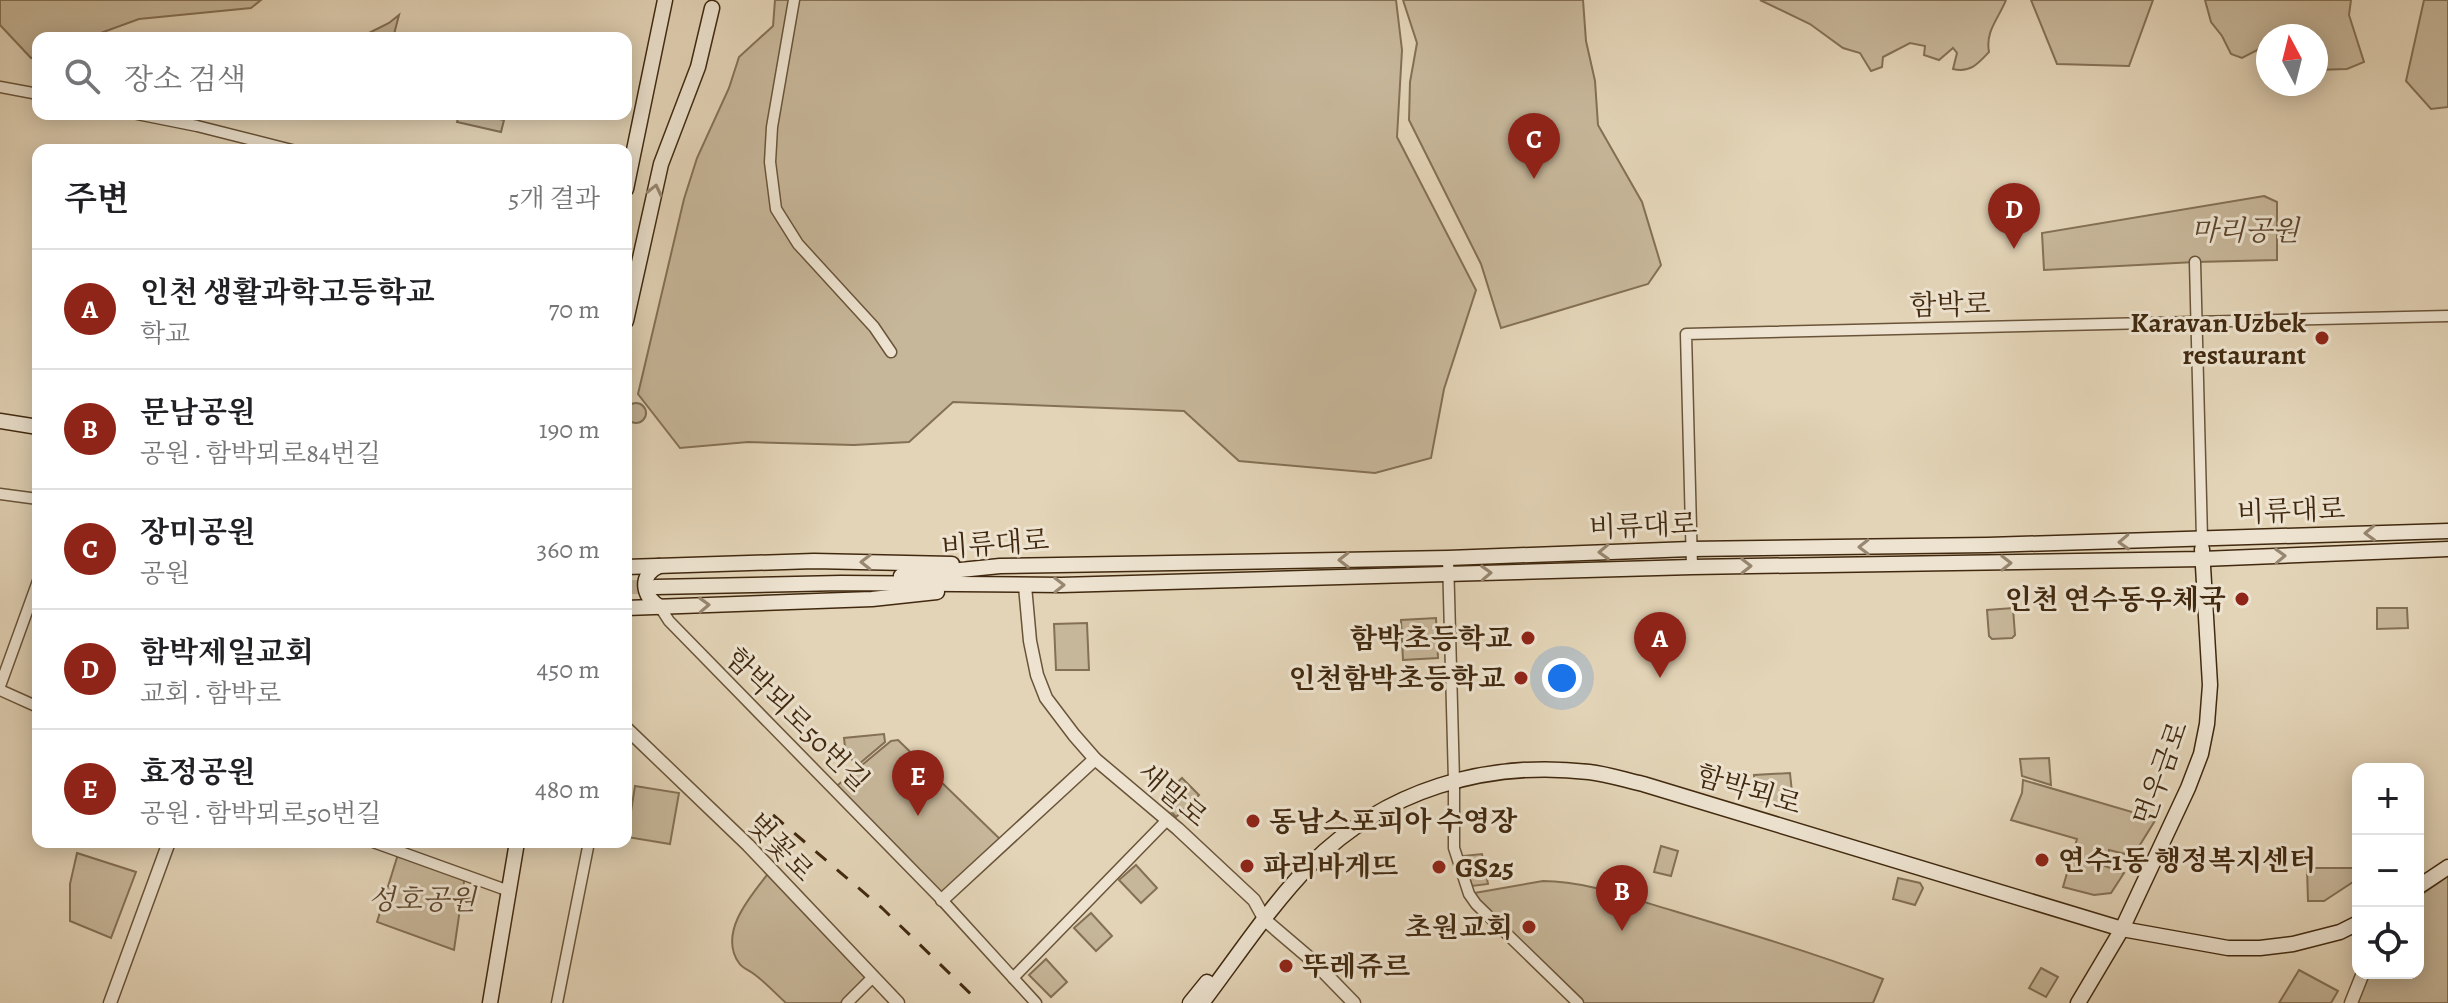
<!DOCTYPE html>
<html lang="ko">
<head>
<meta charset="utf-8">
<style>
  :root { --surface:#fff; --page:#f2f2f2; --text:#202124; --muted:#757577; --line:#e0e0e0; --accent:#8f2418 }
  body { margin:0; font-family:Alegreya,"Noto Serif KR",serif; background:var(--page); color:var(--text) }
  .controls { position:absolute; right:24px; bottom:24px; display:grid; overflow:hidden; border-radius:16px; box-shadow:0 4px 20px #0003 }
  .controls button { width:72px; height:72px; display:grid; place-items:center; padding:0; border:0; border-bottom:2px solid var(--line); background:var(--surface); color:var(--text); font:40px sans-serif }
  .compass { position:absolute; left:2256px; top:24px; width:72px; height:72px; border-radius:50%; background:var(--surface); box-shadow:0 4px 20px #0003; rotate:353deg }
  .you { position:absolute; left:1562px; top:678px; width:28px; height:28px; margin:-20px; border:6px solid #fff; border-radius:50%; background:#1a73e8; box-shadow:0 0 0 12px #1a73e833 }
  .badge { display:grid; place-items:center; width:52px; height:52px; border-radius:50%; background:var(--accent); color:#fff; font-size:26px; font-weight:700 }
  .pin { position:absolute; translate:-50% -66px; filter:drop-shadow(0 2px 4px #0008) }
  .pin::after { content:''; position:absolute; top:42px; width:28px; height:24px; background:inherit; clip-path:polygon(0 0,100% 0,50% 100%) }
  .list { margin:0; padding:0; list-style:none }
  h2 { display:flex; justify-content:space-between; align-items:center; height:104px; margin:0; padding:0 32px; font-size:34px }
  h2 small { font-size:26px; font-weight:400; color:var(--muted) }
  .list li { display:grid; grid-template-columns:52px 1fr auto; gap:24px; align-items:center; box-sizing:border-box; height:120px; padding:0 32px; border-top:2px solid var(--line) }
  .list b { display:block; font-size:30px; white-space:nowrap }
  .list p { margin:0; font-size:26px; white-space:nowrap; color:var(--muted) }
  .list em { font-size:26px; font-style:normal; color:var(--muted) }
  .icon { flex:none; width:44px; height:44px; fill:none; stroke:currentColor; stroke-width:2; stroke-linecap:round; stroke-linejoin:round }
  .map { position:relative; flex:none; width:2448px; height:1003px; overflow:hidden }
  .search { position:absolute; background:var(--surface); box-shadow:0 4px 20px #0003; left:32px; top:32px; width:600px; height:88px; display:flex; align-items:center; gap:20px; box-sizing:border-box; padding:0 28px; border-radius:16px; color:var(--muted); font-size:30px }
  .panel { position:absolute; background:var(--surface); box-shadow:0 4px 20px #0003; left:32px; top:144px; width:600px; height:704px; border-radius:16px }
  .map>svg:first-child { display:block }
  .green { fill:#c7b79a; stroke:#847054; stroke-width:2 }
  .lines { fill:none; stroke-linecap:round; stroke-linejoin:round }
  .secondary-tunnel { stroke:#c3b295; stroke-width:14; stroke-dasharray:14 7; stroke-linecap:butt }
  .minor-casing { stroke:#6a5439; stroke-width:13 }
  .tertiary-casing { stroke:#6a5439; stroke-width:15 }
  .secondary-casing { stroke:#41290f; stroke-width:17 }
  .minor { stroke:#ede3d0; stroke-width:10 }
  .tertiary { stroke:#ede3d0; stroke-width:12 }
  .secondary { stroke:#ede3d0; stroke-width:14 }
  .rail { stroke:#41290f; stroke-width:3; stroke-dasharray:14 14; stroke-linecap:butt }
  .oneway { stroke:#978670 }
  .poi-dot { fill:#8f2418; stroke:#ede3d0; stroke-width:3 }
  .labels { text-anchor:middle; stroke-width:6; stroke-linejoin:round; paint-order:stroke }
  .park-label { font-size:28px; font-style:italic; fill:#5c452b; stroke:#ede3d0 }
  .street-label { font-size:28px; fill:#41290f; stroke:#ede3d0 }
  .poi-label { font-size:28px; font-weight:bold; fill:#41290f; stroke:#ede3d0; text-anchor:end }
</style>
</head>
<body>
<div class="map">
<svg width="2448" height="1003" viewBox="0 0 2448 1003">
  <rect width="100%" height="100%" fill="#e3d4b7"/>
  <filter id="stains"><feTurbulence type="fractalNoise" baseFrequency=".0025" numOctaves="4"/><feColorMatrix values="0 0 0 0 .2 0 0 0 0 .09 0 0 0 0 .02 0 0 0 .5 -.17"/></filter>
  <radialGradient id="worn" r=".72"><stop offset=".6" stop-color="#630" stop-opacity="0"/><stop offset="1" stop-color="#630" stop-opacity=".3"/></radialGradient>
  <g class="green">
    <polygon points="0,0 261,0 251,8 139,19 87,38 38,38 38,56 31,58 0,25"/>
    <polygon points="775,0 1396,0 1402,50 1397,137 1476,290 1444,389 1431,458 1375,473 1239,461 1184,411 953,402 909,442 854,445 748,442 680,448 638,394 684,199 697,158 729,88 739,57 773,26"/>
    <polygon points="1403,0 1583,0 1586,41 1595,81 1598,125 1642,202 1661,265 1648,284 1501,328 1481,264 1409,120 1410,82 1417,43"/>
    <path d="M1760,0H2006C1999,18 1985,31 1989,52C1978,64 1970,73 1953,69L1957,53L1953,48L1939,60L1924,55L1925,46L1910,43L1883,57L1882,67L1871,71L1860,53L1843,48L1810,24Z"/>
    <polygon points="2031,0 2153,0 2129,66 2057,64"/>
    <polygon points="2205,0 2351,0 2349,15 2364,62 2347,69 2316,70 2316,36 2268,36 2268,53 2259,49 2242,58 2231,54 2222,36 2211,22"/>
    <polygon points="2424,0 2448,0 2448,107 2431,109 2406,81"/>
    <polygon points="399,15 393,38 359,38 389,23"/>
    <polygon points="459,114 475,114 504,120 501,132 457,122"/>
    <polygon points="2264,196 2277,202 2277,260 2195,262 2044,270 2042,233"/>
    <circle cx="636" cy="413" r="10"/>
    <polygon points="2013,608 2015,635 2012,638 1992,639 1989,636 1987,610"/>
    <polygon points="2377,608 2407,608 2408,628 2377,629"/>
    <polygon points="1436,618 1438,658 1403,660 1401,620"/>
    <polygon points="1087,623 1089,670 1056,670 1054,624"/>
    <polygon points="884,734 885,742 859,764 846,756 844,738"/>
    <polygon points="898,740 1004,843 942,900 833,789 891,741"/>
    <polygon points="2049,758 2051,785 2022,776 2020,759"/>
    <polygon points="1790,773 1794,812 1756,799 1754,775"/>
    <polygon points="1182,778 1199,795 1176,817 1160,799"/>
    <polygon points="2023,780 2156,819 2133,856 2109,850 2105,866 2124,873 2111,893 2094,895 2063,887 2077,839 2011,820 2022,793"/>
    <polygon points="635,786 679,793 670,844 627,837"/>
    <polygon points="1661,846 1678,851 1671,876 1654,872"/>
    <polygon points="399,851 465,875 454,950 377,922"/>
    <polygon points="77,853 136,872 111,938 70,921 70,884"/>
    <polygon points="1482,854 1488,884 1472,886 1462,856"/>
    <polygon points="1136,865 1157,888 1141,903 1119,880"/>
    <polygon points="2307,868 2355,868 2356,880 2324,901 2308,901"/>
    <path d="M771,870L872,978L847,1003H786C775,993 765,982 754,974C749,970 742,968 739,963C717,932 753,893 771,870Z"/>
    <polygon points="2448,876 2448,1003 2357,1003 2369,973 2418,973 2418,897"/>
    <polygon points="1898,878 1920,883 1923,888 1915,905 1893,899"/>
    <path d="M1543,881C1587,881 1632,899 1674,911C1744,932 1814,953 1883,979L1873,1003H1578L1469,894Z"/>
    <polygon points="1091,913 1112,936 1096,951 1074,928"/>
    <polygon points="1046,959 1067,982 1051,997 1029,975"/>
    <polygon points="2041,968 2058,977 2046,997 2029,988"/>
    <polygon points="2299,970 2338,991 2331,1003 2279,1003"/>
  </g>
  <g class="lines">
    <polyline class="secondary-tunnel" points="626,587 655,587"/>
    <defs>
      <g id="minor">
        <polyline points="794,0 772,127 770,162 776,209 798,244 874,327 891,352"/>
        <polyline points="0,87 38,94"/>
        <polyline points="137,114 197,126 292,150"/>
        <polyline points="2195,262 2202,539"/>
        <polyline points="0,494 38,499"/>
        <polyline points="1448,558 1454,781 1454,848 1469,894 1476,904 1578,1003"/>
        <polyline points="1692,567 1686,334 2448,316"/>
        <polyline points="660,607 669,621 942,900 1036,1003"/>
        <polyline points="0,686 38,581"/>
        <polyline points="0,690 38,707"/>
        <polyline points="373,842 509,891"/>
        <polyline points="1013,978 1167,820"/>
        <polyline points="557,1003 589,842"/>
        <polyline points="847,1003 872,978"/>
      </g>
      <g id="tertiary">
        <polyline points="1025,586 1030,641 1037,675 1046,698 1074,735 1095,759 1178,829 1254,900 1265,920 1313,961 1354,1003"/>
        <polyline points="626,728 748,845 898,1003"/>
        <polyline points="942,900 1095,759"/>
        <polyline points="110,1003 169,842"/>
        <polyline points="2351,1003 2363,973"/>
      </g>
      <g id="secondary">
        <polyline points="626,189 665,0"/>
        <polyline points="626,321 661,164 698,67 712,8"/>
        <polyline points="0,421 38,427"/>
        <path d="M659,566C639,575 642,596 660,607"/>
        <polyline points="626,567 814,561 952,564"/>
        <polyline points="901,576 1000,566 1448,558 1691,549 1988,545 2448,531"/>
        <polyline points="655,587 841,583 1061,585 1692,567 2202,559 2448,549"/>
        <polyline points="626,608 872,599 937,592"/>
        <polyline points="2418,887 2448,867"/>
        <polyline points="490,1003 517,842"/>
        <polyline points="1190,1003 1207,982"/>
        <path d="M1202,1003C1237,957 1270,906 1311,864C1385,790 1486,760 1589,772C1607,774 1625,780 1643,784L2122,929L2228,948H2260L2293,944L2340,932L2358,923"/>
        <polyline points="2078,1003 2122,929 2188,788 2201,754 2207,724 2210,685 2202,549"/>
      </g>
    </defs>
    <use href="#minor" class="minor-casing"/>
    <use href="#tertiary" class="tertiary-casing"/>
    <use href="#secondary" class="secondary-casing"/>
    <use href="#minor" class="minor"/>
    <use href="#tertiary" class="tertiary"/>
    <use href="#secondary" class="secondary"/>
    <polyline class="rail" points="773,815 882,908 980,1003"/>
  </g>
  <defs><path id="oneway-chevron" d="M-2-3.5L2.5 0L-2 3.5" fill="none" stroke-width="1.6" stroke-linecap="round" stroke-linejoin="round" transform="scale(2)"/></defs>
  <g class="oneway">
    <use href="#oneway-chevron" transform="translate(655 190) rotate(-77)"/>
    <use href="#oneway-chevron" transform="translate(2370 533) rotate(178)"/>
    <use href="#oneway-chevron" transform="translate(2124 542) rotate(178)"/>
    <use href="#oneway-chevron" transform="translate(1864 547) rotate(179)"/>
    <use href="#oneway-chevron" transform="translate(1604 552) rotate(178)"/>
    <use href="#oneway-chevron" transform="translate(2280 556) rotate(-2)"/>
    <use href="#oneway-chevron" transform="translate(1344 560) rotate(179)"/>
    <use href="#oneway-chevron" transform="translate(866 562) rotate(-179)"/>
    <use href="#oneway-chevron" transform="translate(2006 563) rotate(-1)"/>
    <use href="#oneway-chevron" transform="translate(1746 566) rotate(-1)"/>
    <use href="#oneway-chevron" transform="translate(1486 573) rotate(-2)"/>
    <use href="#oneway-chevron" transform="translate(1059 585) rotate(-1)"/>
    <use href="#oneway-chevron" transform="translate(704 605) rotate(-2)"/>
  </g>
  <g class="poi-dot">
    <circle cx="2322" cy="338" r="8"/>
    <circle cx="2242" cy="599" r="8"/>
    <circle cx="1528" cy="638" r="8"/>
    <circle cx="1521" cy="678" r="8"/>
    <circle cx="1253" cy="821" r="8"/>
    <circle cx="2042" cy="860" r="8"/>
    <circle cx="1247" cy="866" r="8"/>
    <circle cx="1439" cy="867" r="8"/>
    <circle cx="1529" cy="927" r="8"/>
    <circle cx="1286" cy="966" r="8"/>
  </g>
  <g class="labels">
    <g class="park-label">
      <text x="2245" y="240">마리공원</text>
      <text x="422" y="909">성호공원</text>
    </g>
    <g class="street-label">
      <text transform="translate(1950 304) rotate(-1)" y="10">함박로</text>
      <text transform="translate(2291 510) rotate(-2)" y="10">비류대로</text>
      <text transform="translate(1643 525) rotate(-2)" y="10">비류대로</text>
      <text transform="translate(995 543) rotate(-4)" y="10">비류대로</text>
      <text transform="translate(798 719) rotate(45)" y="10">함박뫼로50번길</text>
      <text transform="translate(2160 773) rotate(-70)" y="10">먼우금로</text>
      <text transform="translate(1749 789) rotate(17)" y="10">함박뫼로</text>
      <text transform="translate(1173 794) rotate(41)" y="10">새말로</text>
      <text transform="translate(781 847) rotate(46)" y="10">벚꽃로</text>
    </g>
    <g class="poi-label">
      <text x="2306" y="332">Karavan Uzbek<tspan x="2306" dy="32">restaurant</tspan></text>
      <text x="2226" y="609">인천 연수동우체국</text>
      <text x="1512" y="648">함박초등학교</text>
      <text x="1505" y="688">인천함박초등학교</text>
      <text x="1269" y="831" text-anchor="start">동남스포피아 수영장</text>
      <text x="2058" y="870" text-anchor="start">연수1동 행정복지센터</text>
      <text x="1263" y="876" text-anchor="start">파리바게뜨</text>
      <text x="1455" y="877" text-anchor="start">GS25</text>
      <text x="1513" y="937">초원교회</text>
      <text x="1302" y="976" text-anchor="start">뚜레쥬르</text>
    </g>
  </g>
  <rect width="100%" height="100%" filter="url(#stains)"/>
  <rect width="100%" height="100%" fill="url(#worn)"/>
</svg>
<div class="controls">
<button>+</button>
<button>−</button>
<button><svg class="icon" aria-label="locate" viewBox="0 0 24 24"><circle cx="12" cy="12" r="6"/><path d="M12 2v4M12 18v4M2 12h4M18 12h4"/></svg></button>
</div>
<svg class="compass" viewBox="-18 -18 36 36"><path d="M0-13l5 13h-10z" fill="#e53935"/><path d="M0 13l5-13h-10z" fill="#757577"/></svg>
<div class="you"></div>
<div class="pin badge" style="left:1660px;top:678px">A</div>
<div class="pin badge" style="left:1622px;top:931px">B</div>
<div class="pin badge" style="left:1534px;top:179px">C</div>
<div class="pin badge" style="left:2014px;top:249px">D</div>
<div class="pin badge" style="left:918px;top:816px">E</div>
<div class="search"><svg class="icon" aria-label="search" viewBox="0 0 24 24"><circle cx="10" cy="10" r="6"/><path d="M15 15l6 6"/></svg>장소 검색</div>
<section class="panel">
<h2>주변<small>5개 결과</small></h2>
<ul class="list">
<li><span class="badge">A</span><div><b>인천 생활과학고등학교</b><p>학교</p></div><em>70 m</em></li>
<li><span class="badge">B</span><div><b>문남공원</b><p>공원 · 함박뫼로84번길</p></div><em>190 m</em></li>
<li><span class="badge">C</span><div><b>장미공원</b><p>공원</p></div><em>360 m</em></li>
<li><span class="badge">D</span><div><b>함박제일교회</b><p>교회 · 함박로</p></div><em>450 m</em></li>
<li><span class="badge">E</span><div><b>효정공원</b><p>공원 · 함박뫼로50번길</p></div><em>480 m</em></li>
</ul>
</section>
</div>
</body>
</html>
